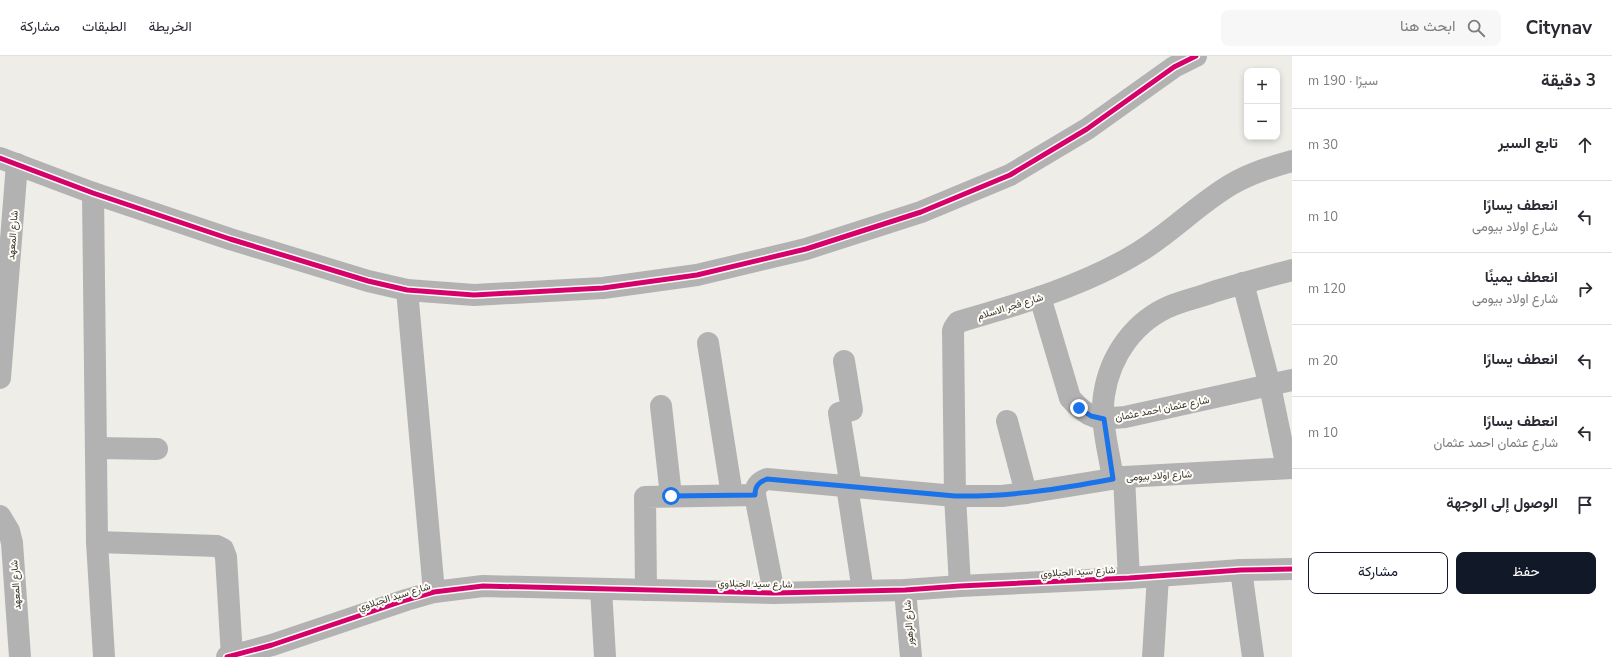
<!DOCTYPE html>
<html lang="ar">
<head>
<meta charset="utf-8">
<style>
  :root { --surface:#fff; --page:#f7f7f7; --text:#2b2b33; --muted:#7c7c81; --line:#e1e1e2; --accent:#111827 }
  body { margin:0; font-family:"Nunito Sans",Vazirmatn,sans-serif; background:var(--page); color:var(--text); direction:rtl }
  .controls { position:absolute; right:12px; top:12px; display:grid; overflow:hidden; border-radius:8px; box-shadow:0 2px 6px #0003 }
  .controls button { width:36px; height:36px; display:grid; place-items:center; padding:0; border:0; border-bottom:1px solid var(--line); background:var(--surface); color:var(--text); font:20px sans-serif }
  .stop { position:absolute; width:12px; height:12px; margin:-9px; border:3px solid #1a73e8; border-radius:50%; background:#fff }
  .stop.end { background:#1a73e8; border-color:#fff; box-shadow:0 1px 4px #0008 }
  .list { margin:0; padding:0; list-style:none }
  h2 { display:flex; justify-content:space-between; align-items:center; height:52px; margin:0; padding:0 16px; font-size:17px }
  h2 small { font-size:13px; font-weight:400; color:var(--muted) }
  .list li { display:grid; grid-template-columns:26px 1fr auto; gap:12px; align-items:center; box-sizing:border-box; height:72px; padding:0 16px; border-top:1px solid var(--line) }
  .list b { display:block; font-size:15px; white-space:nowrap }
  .list p { margin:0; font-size:13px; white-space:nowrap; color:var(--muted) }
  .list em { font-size:13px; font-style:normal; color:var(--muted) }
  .actions { display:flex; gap:8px; padding:12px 16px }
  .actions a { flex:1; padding:9px 0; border:1px solid var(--accent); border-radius:8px; text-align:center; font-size:14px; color:var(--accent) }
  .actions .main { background:var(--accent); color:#fff }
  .icon { flex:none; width:22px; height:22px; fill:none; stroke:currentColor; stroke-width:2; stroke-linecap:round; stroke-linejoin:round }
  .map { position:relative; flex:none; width:1292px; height:601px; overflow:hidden; direction:ltr }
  header { display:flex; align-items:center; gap:24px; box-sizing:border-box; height:56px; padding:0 20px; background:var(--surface); border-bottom:1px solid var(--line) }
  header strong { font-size:19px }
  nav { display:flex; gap:22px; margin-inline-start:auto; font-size:14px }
  .search { width:280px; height:36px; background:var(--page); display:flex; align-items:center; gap:10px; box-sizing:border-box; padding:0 14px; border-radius:8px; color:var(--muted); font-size:15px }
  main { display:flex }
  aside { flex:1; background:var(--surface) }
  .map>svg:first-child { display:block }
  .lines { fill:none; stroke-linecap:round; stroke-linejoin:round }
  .minor { stroke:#b3b2b3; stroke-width:22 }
  .cycleway-casing { stroke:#fefcf4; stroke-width:8 }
  .cycleway { stroke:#d6006c; stroke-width:5 }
  .route { stroke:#1a73e8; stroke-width:5 }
  .labels { text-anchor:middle; stroke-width:4; stroke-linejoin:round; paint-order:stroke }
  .street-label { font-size:10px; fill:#33322f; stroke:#fefcf4 }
</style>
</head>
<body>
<header>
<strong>Citynav</strong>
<div class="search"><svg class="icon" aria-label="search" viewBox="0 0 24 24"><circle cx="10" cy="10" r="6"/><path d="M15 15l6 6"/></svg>ابحث هنا</div>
<nav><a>الخريطة</a><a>الطبقات</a><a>مشاركة</a></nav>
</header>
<main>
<aside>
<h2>3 دقيقة<small>سيرًا · 190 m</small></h2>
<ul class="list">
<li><svg class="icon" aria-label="ahead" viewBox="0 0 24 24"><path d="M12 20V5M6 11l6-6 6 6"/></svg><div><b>تابع السير</b></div><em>30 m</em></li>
<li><svg class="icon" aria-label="left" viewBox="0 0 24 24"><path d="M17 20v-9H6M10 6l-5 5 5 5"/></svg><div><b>انعطف يسارًا</b><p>شارع اولاد بيومى</p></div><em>10 m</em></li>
<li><svg class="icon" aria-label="right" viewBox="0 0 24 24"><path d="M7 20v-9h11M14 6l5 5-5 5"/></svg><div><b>انعطف يمينًا</b><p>شارع اولاد بيومى</p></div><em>120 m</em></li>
<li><svg class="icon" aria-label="left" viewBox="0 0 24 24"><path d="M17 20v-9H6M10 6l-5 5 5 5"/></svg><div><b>انعطف يسارًا</b></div><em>20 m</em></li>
<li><svg class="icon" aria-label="left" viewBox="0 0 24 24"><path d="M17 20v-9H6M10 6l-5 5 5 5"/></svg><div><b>انعطف يسارًا</b><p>شارع عثمان احمد عثمان</p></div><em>10 m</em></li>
<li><svg class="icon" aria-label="arrive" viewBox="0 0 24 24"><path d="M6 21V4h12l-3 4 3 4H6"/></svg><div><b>الوصول إلى الوجهة</b></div></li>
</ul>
<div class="actions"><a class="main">حفظ</a><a>مشاركة</a></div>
</aside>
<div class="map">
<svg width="1292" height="601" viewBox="0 0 1292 601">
  <rect width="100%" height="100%" fill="#eeede8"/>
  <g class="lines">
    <g class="minor">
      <polyline points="0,102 93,137 230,183 368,225 407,234 474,239 603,232 697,219 806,193 921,156 1010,119 1087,73 1174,11 1196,0"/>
      <polyline points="93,137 97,486 104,601"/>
      <polyline points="1243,227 1270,330 1287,412"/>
      <polyline points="407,234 434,536"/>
      <path d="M1040,241L1070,342C1088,363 1098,364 1125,361L1292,324"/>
      <polyline points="708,287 732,439"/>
      <polyline points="844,305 852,354 839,357 851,431"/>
      <polyline points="0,322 17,108"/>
      <polyline points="661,350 671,440"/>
      <polyline points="1007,365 1026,437"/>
      <polyline points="96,392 157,393"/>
      <polyline points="1124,421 1129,522"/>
      <path d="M1113,423C1109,396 1100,366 1104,339C1110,299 1135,264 1173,249C1186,244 1200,241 1213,236C1239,228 1266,221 1292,214"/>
      <polyline points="847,430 863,535"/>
      <polyline points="0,460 9,475 12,487 20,601"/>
      <polyline points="97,486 217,490 223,493 226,501 232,601"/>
      <polyline points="1241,514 1253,601"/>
      <path d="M960,530L955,440L953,275L954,272L958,266C1020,248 1084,230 1139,196C1172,176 1199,147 1232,128C1251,117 1271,111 1292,105"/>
      <polyline points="601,533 605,601"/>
      <polyline points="646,534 645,441 755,439"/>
      <polyline points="905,534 911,601"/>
      <path d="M774,537L755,439C755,430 759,426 767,423L955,440H1002L1026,437L1124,421L1292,412"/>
      <polyline points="227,601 272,589 406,544 434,536 483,530 774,537 905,534 960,530 1129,522 1241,514 1292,513"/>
      <polyline points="1153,601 1158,520"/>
    </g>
    <defs>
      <g id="cycleway">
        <polyline points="0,102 93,137 230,183 368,225 407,234 474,239 603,232 697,219 806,193 921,156 1010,119 1087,73 1174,11 1196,0"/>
        <polyline points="227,601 272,589 406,544 434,536 483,530 774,537 905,534 960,530 1129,522 1241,514 1292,513"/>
      </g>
    </defs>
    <use href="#cycleway" class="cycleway-casing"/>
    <use href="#cycleway" class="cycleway"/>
  </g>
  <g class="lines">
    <path class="route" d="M671,440L755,439C755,430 759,426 767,423L955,440C1009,441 1060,433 1113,423L1104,363L1091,360L1079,352"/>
  </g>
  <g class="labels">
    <g class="street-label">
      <text transform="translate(12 179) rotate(-86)" y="4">شارع المعهد</text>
      <text transform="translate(1010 250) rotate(-17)" y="4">شارع فجر الاسلام</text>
      <text transform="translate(1162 352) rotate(-11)" y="4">شارع عثمان احمد عثمان</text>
      <text transform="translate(1159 419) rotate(-3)" y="4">شارع اولاد بيومى</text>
      <text transform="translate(1078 515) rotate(-3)" y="4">شارع سيد الجبلاوي</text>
      <text transform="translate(755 527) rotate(1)" y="4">شارع سيد الجبلاوي</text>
      <text transform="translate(15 529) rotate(-94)" y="4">شارع المعهد</text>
      <text transform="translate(394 540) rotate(-17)" y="4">شارع سيد الجبلاوي</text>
      <text transform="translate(908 567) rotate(-94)" y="4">شارع الزهور</text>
    </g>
  </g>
</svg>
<div class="controls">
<button>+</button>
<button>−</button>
</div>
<div class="stop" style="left:671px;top:440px"></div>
<div class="stop end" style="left:1079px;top:352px"></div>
</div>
</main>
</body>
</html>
